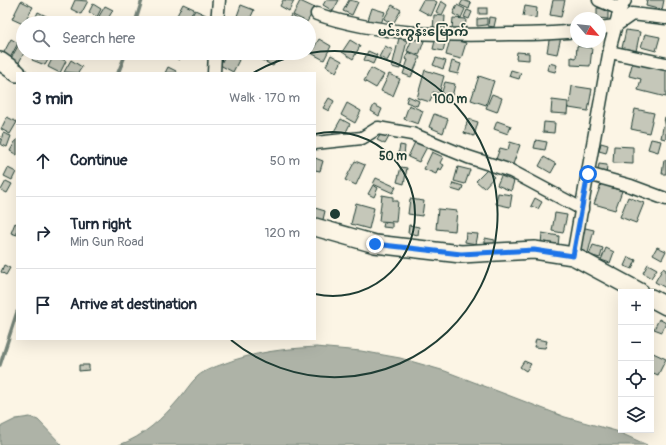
<!DOCTYPE html>
<html lang="en">
<head>
<meta charset="utf-8">
<style>
  :root { --surface:#fff; --page:#f6f6f7; --text:#1f2937; --muted:#747a83; --line:#e0e1e3 }
  body { margin:0; font-family:Pangolin,"Noto Sans Myanmar",sans-serif; background:var(--page); color:var(--text) }
  .controls { position:absolute; right:12px; bottom:12px; display:grid; overflow:hidden; border-radius:0px; box-shadow:0 4px 16px #0002 }
  .controls button { width:36px; height:36px; display:grid; place-items:center; padding:0; border:0; border-bottom:1px solid var(--line); background:var(--surface); color:var(--text); font:20px sans-serif }
  .compass { position:absolute; left:570px; top:12px; width:36px; height:36px; border-radius:50%; background:var(--surface); box-shadow:0 4px 16px #0002; rotate:118deg }
  .stop { position:absolute; width:12px; height:12px; margin:-9px; border:3px solid #1a73e8; border-radius:50%; background:#fff }
  .stop.end { background:#1a73e8; border-color:#fff; box-shadow:0 1px 4px #0008 }
  .list { margin:0; padding:0; list-style:none }
  h2 { display:flex; justify-content:space-between; align-items:center; height:52px; margin:0; padding:0 16px; font-size:17px }
  h2 small { font-size:13px; font-weight:400; color:var(--muted) }
  .list li { display:grid; grid-template-columns:26px 1fr auto; gap:12px; align-items:center; box-sizing:border-box; height:72px; padding:0 16px; border-top:1px solid var(--line) }
  .list b { display:block; font-size:15px; white-space:nowrap }
  .list p { margin:0; font-size:13px; white-space:nowrap; color:var(--muted) }
  .list em { font-size:13px; font-style:normal; color:var(--muted) }
  .icon { flex:none; width:22px; height:22px; fill:none; stroke:currentColor; stroke-width:2; stroke-linecap:round; stroke-linejoin:round }
  .map { position:relative; flex:none; width:666px; height:445px; overflow:hidden }
  .search { position:absolute; background:var(--surface); box-shadow:0 4px 16px #0002; left:16px; top:16px; width:300px; height:44px; display:flex; align-items:center; gap:10px; box-sizing:border-box; padding:0 14px; border-radius:22px; color:var(--muted); font-size:15px }
  .panel { position:absolute; background:var(--surface); box-shadow:0 4px 16px #0002; left:16px; top:72px; width:300px; height:268px; border-radius:0px }
  .map>svg:first-child { display:block }
  .water { fill:#aeb3a7; stroke:#758479 }
  .lines { fill:none; stroke-linecap:round; stroke-linejoin:round }
  .stream { stroke:#758479; stroke-width:3.5 }
  .building { fill:#c5c7b9; stroke:#1f3d34 }
  .street-casing { stroke:#1f3d34; stroke-width:15 }
  .secondary-casing { stroke:#1f3d34; stroke-width:20 }
  .street { stroke:#fcf5e5; stroke-width:12 }
  .secondary { stroke:#fcf5e5; stroke-width:17 }
  .route { stroke:#1a73e8; stroke-width:5 }
  .ring { fill:none; stroke:#1f3d34; stroke-width:2 }
  .labels { text-anchor:middle; stroke-width:3.5; stroke-linejoin:round; paint-order:stroke }
  .quarter-label { font-size:13px; font-weight:bold; fill:#1f3d34; stroke:#fcf5e5 }
  .centre { fill:#1f3d34; stroke:#fcf5e5; stroke-width:2 }
  .ring-label { font-size:12px; text-anchor:middle; font-weight:bold; fill:#1f3d34; stroke:#fcf5e5; stroke-width:3.5; stroke-linejoin:round; paint-order:stroke }
</style>
</head>
<body>
<div class="map">
<svg width="666" height="445" viewBox="0 0 666 445">
  <rect width="100%" height="100%" fill="#fcf5e5"/>
  <filter id="ink" filterUnits="userSpaceOnUse"><feTurbulence type="fractalNoise" baseFrequency=".025" numOctaves="2"/><feDisplacementMap in="SourceGraphic" scale="8" xChannelSelector="R" yChannelSelector="G"/><feConvolveMatrix kernelMatrix="1 2 1 2 8 2 1 2 1" color-interpolation-filters="sRGB"/></filter>
  <g filter="url(#ink)">
    <g class="water">
      <path d="M316,347L361,351L400,358L445,371L565,417L616,431L647,445H119C143,437 163,418 179,399C185,392 191,382 198,376C205,370 215,367 223,364C254,352 283,349 316,347Z"/>
      <polygon points="30,417 38,420 62,445 0,445 0,427 16,419"/>
    </g>
    <g class="lines">
      <g class="stream">
        <polyline points="135,23 142,0"/>
        <polyline points="118,73 126,53"/>
        <polyline points="0,365 17,312"/>
      </g>
    </g>
    <g class="building">
      <polygon points="75,0 88,1 81,14 71,9"/>
      <polygon points="283,0 294,1 289,11 280,6"/>
      <polygon points="326,0 339,0 333,11 323,5"/>
      <polygon points="349,0 358,2 352,15 343,11"/>
      <polygon points="423,0 433,0 437,2 431,16 418,9"/>
      <polygon points="463,0 471,3 469,9 460,5"/>
      <polygon points="553,0 565,0 561,17 550,15"/>
      <polygon points="647,0 664,0 662,10 646,6"/>
      <polygon points="21,1 33,7 23,24 12,19"/>
      <polygon points="300,1 315,8 307,22 293,15"/>
      <polygon points="441,1 447,5 442,15 436,12"/>
      <polygon points="93,4 101,9 97,17 89,12"/>
      <polygon points="183,4 194,9 187,23 176,17"/>
      <polygon points="241,5 254,10 249,21 237,16"/>
      <polygon points="392,5 401,10 393,24 384,19"/>
      <polygon points="457,5 465,9 461,18 453,14"/>
      <polygon points="105,6 113,10 106,22 98,18"/>
      <polygon points="525,6 537,8 536,18 523,16"/>
      <polygon points="372,8 385,12 381,24 368,20"/>
      <rect x="479" y="8" width="8" height="6"/>
      <polygon points="597,8 608,8 608,19 597,18"/>
      <polygon points="195,10 206,15 202,23 188,23"/>
      <polygon points="467,10 472,12 469,19 464,17"/>
      <polygon points="38,12 54,20 52,23 33,23"/>
      <polygon points="291,15 300,21 299,23 287,23"/>
      <polygon points="434,15 445,16 444,31 433,31"/>
      <polygon points="489,17 496,18 494,27 488,26"/>
      <polygon points="453,18 466,19 465,30 452,29"/>
      <polygon points="487,18 487,25 477,26 477,19"/>
      <polygon points="626,30 640,32 636,51 622,48"/>
      <polygon points="645,34 660,37 656,51 641,47"/>
      <polygon points="550,35 561,37 557,54 547,52"/>
      <polygon points="413,37 424,41 419,55 407,51"/>
      <polygon points="436,37 446,39 443,51 433,49"/>
      <polygon points="399,38 407,41 400,69 392,67"/>
      <polygon points="11,39 18,43 9,60 2,56"/>
      <polygon points="319,39 331,46 324,60 311,53"/>
      <polygon points="450,39 466,43 461,59 446,55"/>
      <polygon points="350,40 360,46 353,59 342,52"/>
      <polygon points="19,44 23,46 24,53 16,68 8,64"/>
      <polygon points="385,46 393,50 387,61 379,57"/>
      <polygon points="577,46 592,48 590,66 571,65 571,57 576,58"/>
      <polygon points="368,51 377,55 373,64 364,60"/>
      <polygon points="408,52 420,57 411,77 403,74 408,60 405,59"/>
      <polygon points="517,52 529,53 529,60 516,59"/>
      <polygon points="36,53 47,53 51,55 45,65 32,60"/>
      <polygon points="168,53 183,53 179,60"/>
      <polygon points="227,53 239,60 233,72 220,65"/>
      <polygon points="263,53 275,53 279,55 273,66 260,59"/>
      <polygon points="54,55 66,61 60,73 48,67"/>
      <polygon points="331,55 342,61 336,72 326,66"/>
      <polygon points="436,58 446,61 443,69 433,65"/>
      <polygon points="71,60 82,67 78,73 64,72"/>
      <polygon points="452,61 461,64 458,74 449,72"/>
      <polygon points="633,61 666,68 666,97 638,90 641,79 629,76"/>
      <polygon points="549,63 557,65 555,72 547,70"/>
      <polygon points="168,67 176,71 175,73 165,73"/>
      <polygon points="371,68 384,75 376,88 364,81"/>
      <polygon points="425,70 444,76 439,94 433,92 430,102 417,98"/>
      <polygon points="511,70 521,73 519,79 509,76"/>
      <polygon points="389,74 400,79 393,96 381,91"/>
      <polygon points="479,76 494,81 486,105 471,100"/>
      <polygon points="445,82 455,84 452,97 441,95"/>
      <polygon points="572,86 592,89 588,111 569,108"/>
      <polygon points="492,94 502,98 497,112 486,108"/>
      <polygon points="408,96 419,101 417,106 406,102"/>
      <polygon points="329,98 334,101 329,111 323,108"/>
      <polygon points="552,100 568,102 567,114 551,113"/>
      <polygon points="347,103 361,111 355,123 341,115"/>
      <polygon points="374,105 382,109 379,116 371,111"/>
      <polygon points="409,105 423,111 418,124 404,119"/>
      <polygon points="635,109 654,113 649,133 631,129"/>
      <polygon points="434,114 448,119 443,133 429,127"/>
      <polygon points="7,117 17,122 10,134 1,129"/>
      <polygon points="665,117 666,117 666,139 661,138"/>
      <polygon points="341,119 350,124 344,136 339,139 332,135"/>
      <polygon points="468,119 478,122 474,136 464,133"/>
      <polygon points="497,121 511,126 508,134 494,129"/>
      <polygon points="544,122 555,123 554,133 543,132"/>
      <polygon points="383,131 390,135 385,144 377,140"/>
      <polygon points="3,133 11,136 7,147 0,144"/>
      <polygon points="651,139 661,141 658,152 648,149"/>
      <polygon points="16,140 17,140 17,155 10,151"/>
      <polygon points="536,140 547,142 545,150 534,148"/>
      <polygon points="415,142 427,147 419,162 408,157"/>
      <polygon points="510,142 520,145 512,167 495,162 500,148 508,150"/>
      <polygon points="601,143 608,145 606,153 599,151"/>
      <polygon points="400,145 405,146 404,156 398,155"/>
      <polygon points="614,146 633,147 633,164 613,163"/>
      <polygon points="432,152 443,157 440,163 444,165 441,170 438,168 436,174 424,169"/>
      <polygon points="544,157 556,164 551,173 539,166"/>
      <polygon points="315,158 323,161 320,171 315,170"/>
      <polygon points="664,160 666,160 666,174 662,174"/>
      <polygon points="355,161 365,165 356,185 345,180"/>
      <polygon points="599,164 607,165 606,176 597,175"/>
      <polygon points="401,167 407,168 404,184 397,182"/>
      <polygon points="458,167 470,170 465,184 454,181"/>
      <polygon points="8,168 16,172 12,180 4,176"/>
      <polygon points="487,170 494,177 484,188 476,181"/>
      <polygon points="501,176 514,181 511,191 497,185"/>
      <polygon points="376,178 396,187 393,193 373,184"/>
      <polygon points="6,181 12,184 7,193 1,190"/>
      <polygon points="453,183 463,186 461,192 451,189"/>
      <polygon points="601,184 622,191 615,210 594,204"/>
      <polygon points="373,185 378,188 374,197 368,194"/>
      <polygon points="498,193 512,195 510,207 496,204"/>
      <polygon points="382,195 393,197 393,201 398,201 396,222 379,221"/>
      <polygon points="628,197 644,203 636,223 620,217"/>
      <polygon points="535,198 542,202 538,209 531,206"/>
      <polygon points="410,199 424,201 422,216 408,214"/>
      <polygon points="356,203 374,208 369,229 351,224"/>
      <polygon points="315,208 325,211 322,224 315,222"/>
      <polygon points="438,209 457,211 455,231 436,229"/>
      <polygon points="555,213 567,215 563,233 552,231"/>
      <polygon points="384,222 392,223 392,228 383,227"/>
      <polygon points="15,223 17,224 17,235 11,233"/>
      <polygon points="409,225 419,227 418,235 408,233"/>
      <polygon points="581,227 594,230 588,253 576,250"/>
      <polygon points="466,233 478,234 476,244 465,242"/>
      <polygon points="542,233 559,236 558,246 541,244"/>
      <polygon points="485,238 495,240 494,245 485,244"/>
      <polygon points="593,245 603,248 600,258 589,255"/>
      <polygon points="657,247 666,251 662,259 653,254"/>
      <polygon points="606,248 614,252 610,263 601,260"/>
      <polygon points="628,257 636,260 632,269 624,266"/>
      <polygon points="648,264 657,269 651,278 643,273"/>
      <polygon points="4,265 10,268 6,275 1,272"/>
      <polygon points="663,268 666,270 666,288 655,282"/>
      <polygon points="659,319 666,323 662,332 654,329"/>
      <polygon points="536,339 547,341 545,348 534,347"/>
      <polygon points="651,352 666,359 658,375 651,372"/>
      <polygon points="524,361 531,364 526,371 520,367"/>
      <polygon points="79,365 89,365 89,370 79,371"/>
    </g>
    <g class="lines">
      <defs>
        <g id="street">
          <polyline points="599,0 620,9"/>
          <path d="M317,14C378,35 446,36 509,34C532,34 554,34 576,31"/>
          <polyline points="217,23 219,0"/>
          <polyline points="600,28 615,26 632,14 666,18"/>
          <polyline points="610,52 666,64"/>
          <polyline points="214,73 215,53"/>
          <polyline points="315,143 362,138 378,128 412,134 468,157 511,171 582,209"/>
          <polyline points="588,174 631,186 666,199"/>
          <polyline points="573,256 611,43 620,9 625,0"/>
        </g>
        <g id="secondary">
          <polyline points="0,61 17,73"/>
          <polyline points="315,227 375,244 461,254 534,250 573,256 640,292"/>
          <polyline points="651,298 666,306"/>
        </g>
      </defs>
      <use href="#street" class="street-casing"/>
      <use href="#secondary" class="secondary-casing"/>
      <use href="#street" class="street"/>
      <use href="#secondary" class="secondary"/>
    </g>
  </g>
  <g class="lines" filter="url(#ink)">
    <polyline class="route" points="375,244 461,254 534,250 573,256 588,174"/>
  </g>
  <g class="ring">
    <path d="M315 134A82 82 0 1 1 315 294"/>
    <path d="M253 73A163 163 0 1 1 231 340"/>
  </g>
  <g class="labels">
    <g class="quarter-label">
      <text x="423" y="36">မင်းကွန်းမြောက်</text>
    </g>
  </g>
  <circle cx="335" cy="214" r="6" class="centre"/>
  <g class="ring-label">
    <text x="450" y="103">100 m</text>
    <text x="393" y="160">50 m</text>
  </g>
</svg>
<div class="controls">
<button>+</button>
<button>−</button>
<button><svg class="icon" aria-label="locate" viewBox="0 0 24 24"><circle cx="12" cy="12" r="6"/><path d="M12 2v4M12 18v4M2 12h4M18 12h4"/></svg></button>
<button><svg class="icon" aria-label="layers" viewBox="0 0 24 24"><path d="M12 4l9 5-9 5-9-5zM3 14l9 5 9-5"/></svg></button>
</div>
<svg class="compass" viewBox="-18 -18 36 36"><path d="M0-13l5 13h-10z" fill="#e53935"/><path d="M0 13l5-13h-10z" fill="#747a83"/></svg>
<div class="stop" style="left:588px;top:174px"></div>
<div class="stop end" style="left:375px;top:244px"></div>
<div class="search"><svg class="icon" aria-label="search" viewBox="0 0 24 24"><circle cx="10" cy="10" r="6"/><path d="M15 15l6 6"/></svg>Search here</div>
<section class="panel">
<h2>3 min<small>Walk · 170 m</small></h2>
<ul class="list">
<li><svg class="icon" aria-label="ahead" viewBox="0 0 24 24"><path d="M12 20V5M6 11l6-6 6 6"/></svg><div><b>Continue</b></div><em>50 m</em></li>
<li><svg class="icon" aria-label="right" viewBox="0 0 24 24"><path d="M7 20v-9h11M14 6l5 5-5 5"/></svg><div><b>Turn right</b><p>Min Gun Road</p></div><em>120 m</em></li>
<li><svg class="icon" aria-label="arrive" viewBox="0 0 24 24"><path d="M6 21V4h12l-3 4 3 4H6"/></svg><div><b>Arrive at destination</b></div></li>
</ul>
</section>
</div>
</body>
</html>
